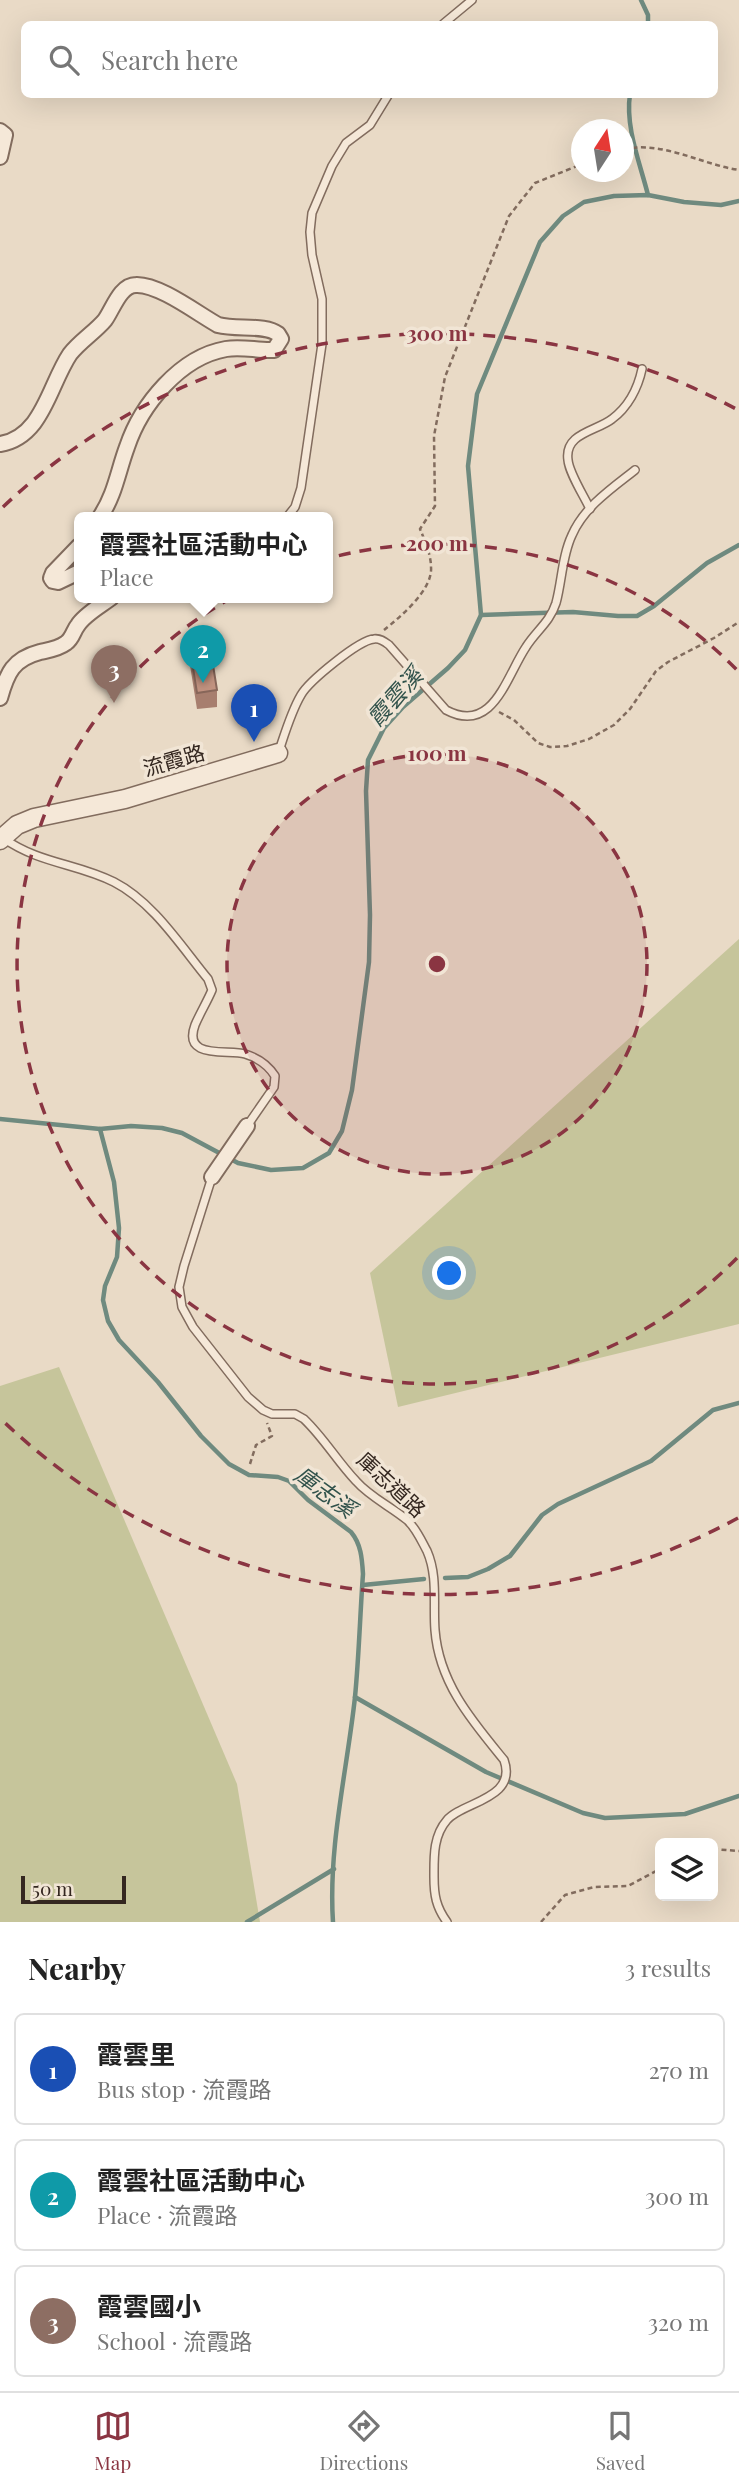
<!DOCTYPE html>
<html lang="en">
<head>
<meta charset="utf-8">
<style>
  :root { --surface:#fff; --page:#f6f6f6; --text:#222; --muted:#767676; --line:#e0e0e0; --accent:#8a3542 }
  body { margin:0; font-family:"Playfair Display","Noto Sans TC",serif; background:var(--page); color:var(--text) }
  .controls { position:absolute; right:21px; bottom:21px; display:grid; overflow:hidden; border-radius:10px; box-shadow:0 7px 28px #0002 }
  .controls button { width:63px; height:63px; display:grid; place-items:center; padding:0; border:0; border-bottom:2px solid var(--line); background:var(--surface); color:var(--text); font:35px sans-serif }
  .compass { position:absolute; left:571px; top:119px; width:63px; height:63px; border-radius:50%; background:var(--surface); box-shadow:0 7px 28px #0002; rotate:12deg }
  .scale { position:absolute; left:21px; bottom:18px; width:105px; box-sizing:border-box; padding-left:7px; border:4px solid #342720; border-top:0; font-size:19px; line-height:24px; white-space:nowrap; color:#342720; -webkit-text-stroke:5px #f1e5d5; paint-order:stroke }
  .you { position:absolute; left:450px; top:1274px; width:24px; height:24px; margin:-18px; border:5px solid #fff; border-radius:50%; background:#1a73e8; box-shadow:0 0 0 10px #1a73e833 }
  .badge { display:grid; place-items:center; width:46px; height:46px; border-radius:50%; background:var(--accent); color:#fff; font-size:23px; font-weight:700 }
  .pin { position:absolute; translate:-50% -58px; filter:drop-shadow(0 2px 4px #0008) }
  .pin::after { content:''; position:absolute; top:37px; width:24px; height:21px; background:inherit; clip-path:polygon(0 0,100% 0,50% 100%) }
  .popup { position:absolute; left:74px; top:512px; width:259px; height:91px; box-sizing:border-box; display:grid; place-content:center; border-radius:10px; background:var(--surface); filter:drop-shadow(0 2px 5px #0005); font-size:23px; white-space:nowrap; color:var(--muted) }
  .popup b { font-size:26px; color:var(--text) }
  .popup::after { content:''; position:absolute; left:50%; top:100%; margin-left:-14px; border:14px solid transparent; border-top-color:var(--surface) }
  .list { margin:0; padding:0; list-style:none }
  h2 { display:flex; justify-content:space-between; align-items:center; height:91px; margin:0; padding:0 28px; font-size:30px }
  h2 small { font-size:23px; font-weight:400; color:var(--muted) }
  .list li { display:grid; grid-template-columns:46px 1fr auto; gap:21px; align-items:center; box-sizing:border-box; height:112px; margin:0 14px 14px; padding:0 14px; border:2px solid var(--line); border-radius:10px }
  .list b { display:block; font-size:26px; white-space:nowrap }
  .list p { margin:0; font-size:23px; white-space:nowrap; color:var(--muted) }
  .list em { font-size:23px; font-style:normal; color:var(--muted) }
  .icon { flex:none; width:38px; height:38px; fill:none; stroke:currentColor; stroke-width:2; stroke-linecap:round; stroke-linejoin:round }
  .map { position:relative; flex:none; width:739px; height:1922px; overflow:hidden }
  .search { position:absolute; background:var(--surface); box-shadow:0 7px 28px #0002; left:21px; right:21px; top:21px; height:77px; display:flex; align-items:center; gap:18px; box-sizing:border-box; padding:0 24px; border-radius:10px; color:var(--muted); font-size:26px }
  .sheet { height:469px; background:var(--surface) }
  nav { display:flex; justify-content:space-around; align-items:center; box-sizing:border-box; height:98px; border-top:2px solid var(--line); background:var(--surface); font-size:19px; color:var(--muted) }
  nav a { display:grid; justify-items:center; gap:4px }
  nav .on { color:var(--accent) }
  .map>svg:first-child { display:block }
  .green { fill:#c6c59b }
  .lines { fill:none; stroke-linecap:round; stroke-linejoin:round }
  .stream { stroke:#6f8a7f; stroke-width:4.5 }
  .service-casing { stroke:#826c5e; stroke-width:10 }
  .minor-casing { stroke:#826c5e; stroke-width:18 }
  .tertiary-casing { stroke:#826c5e; stroke-width:21 }
  .path { stroke:#826c5e; stroke-width:2.5; stroke-dasharray:5 3.5; stroke-linecap:butt }
  .service { stroke:#f5e8d8; stroke-width:7 }
  .minor { stroke:#f5e8d8; stroke-width:14 }
  .tertiary { stroke:#f5e8d8; stroke-width:18 }
  .wall { fill:#a77e6e }
  .building { fill:#c29380; stroke:#88675a; stroke-width:2 }
  .ring { fill:none; stroke:#8a3542; stroke-width:3.5; stroke-dasharray:12 9 }
  .labels { text-anchor:middle; stroke-width:7; stroke-linejoin:round; paint-order:stroke }
  .street-label { font-size:21px; fill:#342720; stroke:#f1e5d5 }
  .water-label { font-size:23px; font-style:italic; fill:#31524b; stroke:#f1e5d5 }
  .centre { fill:#8a3542; stroke:#f1e5d5; stroke-width:3.5 }
  .ring-label { font-size:21px; text-anchor:middle; font-weight:bold; fill:#8a3542; stroke:#f1e5d5; stroke-width:7; stroke-linejoin:round; paint-order:stroke }
</style>
</head>
<body>
<div class="map">
<svg width="739" height="1922" viewBox="0 0 739 1922">
  <rect width="100%" height="100%" fill="#e9dac6"/>
  <g class="green">
    <polygon points="739,939 739,1324 398,1407 370,1273"/>
    <polygon points="59,1367 237,1784 260,1922 0,1922 0,1386"/>
  </g>
  <g class="lines">
    <g class="stream">
      <polyline points="641,0 648,15 648,24"/>
      <path d="M630,94C625,127 640,163 648,195"/>
      <polyline points="481,615 573,612 618,616 637,616 654,606 707,563 739,545"/>
      <polyline points="0,1119 100,1129 131,1126 162,1128 182,1133 238,1163 271,1170 303,1168 329,1153 342,1131 352,1090 369,962 370,915 366,791 368,760 384,728 403,707 448,668 465,650 481,615 468,466 477,394 540,242 563,216 584,202 614,196 648,195 684,202 721,205 739,201"/>
      <path d="M100,1129L114,1182L119,1228L117,1257L105,1286L103,1300L108,1321L119,1340L158,1382L201,1436L229,1464L249,1475L278,1477L289,1481L308,1500L351,1532C361,1544 362,1558 363,1574C360,1615 359,1656 355,1697C347,1771 328,1847 333,1922"/>
      <polyline points="445,1578 468,1577 488,1569 510,1556 542,1515 558,1504 651,1461 713,1410 739,1403"/>
      <polyline points="363,1585 424,1579"/>
      <polyline points="355,1697 486,1772 583,1813 605,1818 685,1814 739,1796"/>
      <polyline points="247,1922 334,1869"/>
    </g>
    <defs>
      <g id="service">
        <polyline points="443,24 472,0"/>
        <path d="M590,509C584,496 569,473 568,460C564,433 597,431 612,419C628,407 638,388 642,369"/>
        <polyline points="287,517 295,507 301,488 322,344 322,299 312,255 310,232 312,213 332,166 346,143 370,125 389,94"/>
        <path d="M279,751C285,733 291,712 301,695C309,681 359,640 374,639C380,638 385,642 389,645L446,710C493,735 506,677 526,647C536,631 550,622 556,603C562,581 562,556 572,535C584,507 612,488 635,470"/>
        <path d="M3,838C40,864 76,863 114,882C153,902 180,945 208,979L212,990C207,1002 200,1013 195,1025C182,1060 228,1049 245,1054C258,1058 268,1065 275,1076L274,1087L247,1126"/>
        <path d="M212,1177L184,1266L179,1287L182,1307L193,1327L248,1397L263,1410L272,1414H295L304,1419C324,1438 337,1461 356,1481C370,1497 390,1506 407,1520C416,1528 421,1540 427,1551C438,1576 433,1604 435,1630C439,1683 472,1721 504,1760C518,1799 462,1802 447,1820C433,1836 434,1857 434,1877C434,1895 436,1907 447,1922"/>
      </g>
      <g id="minor">
        <polyline points="0,131 5,135 0,157"/>
        <path d="M0,444C43,437 49,385 70,354C80,341 95,332 105,320C113,309 120,285 136,285C159,284 198,314 218,325C237,330 265,324 278,334L281,339L274,350C258,351 242,346 226,349C180,357 141,405 127,447C118,471 115,495 100,517"/>
        <polyline points="79,546 53,573 51,578 53,581 58,582 79,572"/>
        <path d="M0,698C7,673 13,659 40,652C49,650 58,649 66,643C73,638 73,631 78,625C85,614 102,605 112,597"/>
        <polyline points="212,1177 247,1126"/>
      </g>
      <polyline id="tertiary" points="0,840 17,825 34,818 125,799 278,753"/>
    </defs>
    <use href="#service" class="service-casing"/>
    <use href="#minor" class="minor-casing"/>
    <use href="#tertiary" class="tertiary-casing"/>
    <g class="path">
      <path d="M624,149C664,141 700,164 739,170"/>
      <path d="M384,630C400,617 433,590 431,567C431,555 425,541 420,529L435,506L434,436L445,377L509,216L535,183L582,164"/>
      <polyline points="499,712 514,720 538,743 550,747 567,746 589,739 614,725 630,709 656,671 668,662 714,638 739,622"/>
      <polyline points="250,1464 256,1445 272,1436 267,1423"/>
      <polyline points="713,1849 739,1851"/>
      <polyline points="541,1922 565,1895 594,1887 628,1886 660,1869"/>
    </g>
    <use href="#service" class="service"/>
    <use href="#minor" class="minor"/>
    <use href="#tertiary" class="tertiary"/>
  </g>
  <polygon class="wall" points="189,643 217,690 217,707 197,709 189,659"/>
  <polygon class="building" points="209,640 217,690 197,693 189,643"/>
  <circle cx="437" cy="964" r="210" fill="#8a3542" fill-opacity=".12"/>
  <g class="ring">
    <circle cx="437" cy="964" r="210"/>
    <path d="M737 1258A420 420 0 1 1 737 670"/>
    <path d="M738 1518A630 630 0 0 1 3 1421M3 507A630 630 0 0 1 738 410"/>
  </g>
  <g class="labels">
    <g class="street-label">
      <text transform="translate(174 761) rotate(-16)" y="7">流霞路</text>
      <text transform="translate(391 1485) rotate(43)" y="7">庫志道路</text>
    </g>
    <g class="water-label">
      <text transform="translate(395 697) rotate(-48)" y="8">霞雲溪</text>
      <text transform="translate(325 1492) rotate(36)" y="8">庫志溪</text>
    </g>
  </g>
  <circle cx="437" cy="964" r="10" class="centre"/>
  <g class="ring-label">
    <text x="437" y="341">300 m</text>
    <text x="437" y="551">200 m</text>
    <text x="437" y="761">100 m</text>
  </g>
</svg>
<div class="controls">
<button><svg class="icon" aria-label="layers" viewBox="0 0 24 24"><path d="M12 4l9 5-9 5-9-5zM3 14l9 5 9-5"/></svg></button>
</div>
<svg class="compass" viewBox="-18 -18 36 36"><path d="M0-13l5 13h-10z" fill="#e53935"/><path d="M0 13l5-13h-10z" fill="#767676"/></svg>
<div class="scale">50 m</div>
<div class="you"></div>
<div class="pin badge" style="left:254px;top:742px;background:#1a4fb4">1</div>
<div class="pin badge" style="left:203px;top:683px;background:#0f9aa8">2</div>
<div class="popup"><b>霞雲社區活動中心</b>Place</div>
<div class="pin badge" style="left:114px;top:703px;background:#8d6e63">3</div>
<div class="search"><svg class="icon" aria-label="search" viewBox="0 0 24 24"><circle cx="10" cy="10" r="6"/><path d="M15 15l6 6"/></svg>Search here</div>
</div>
<section class="sheet">
<h2>Nearby<small>3 results</small></h2>
<ul class="list">
<li><span class="badge" style="background:#1a4fb4">1</span><div><b>霞雲里</b><p>Bus stop · 流霞路</p></div><em>270 m</em></li>
<li><span class="badge" style="background:#0f9aa8">2</span><div><b>霞雲社區活動中心</b><p>Place · 流霞路</p></div><em>300 m</em></li>
<li><span class="badge" style="background:#8d6e63">3</span><div><b>霞雲國小</b><p>School · 流霞路</p></div><em>320 m</em></li>
</ul>
</section>
<nav>
<a class="on"><svg class="icon" aria-label="map" viewBox="0 0 24 24"><path d="M3 6l6-2 6 2 6-2v14l-6 2-6-2-6 2zM9 4v14M15 6v14"/></svg>Map</a>
<a><svg class="icon" aria-label="directions" viewBox="0 0 24 24"><path d="M12 3l9 9-9 9-9-9zM9 14v-3h6M13 9l2 2-2 2"/></svg>Directions</a>
<a><svg class="icon" aria-label="saved" viewBox="0 0 24 24"><path d="M7 4h10v16l-5-4-5 4z"/></svg>Saved</a>
</nav>
</body>
</html>
